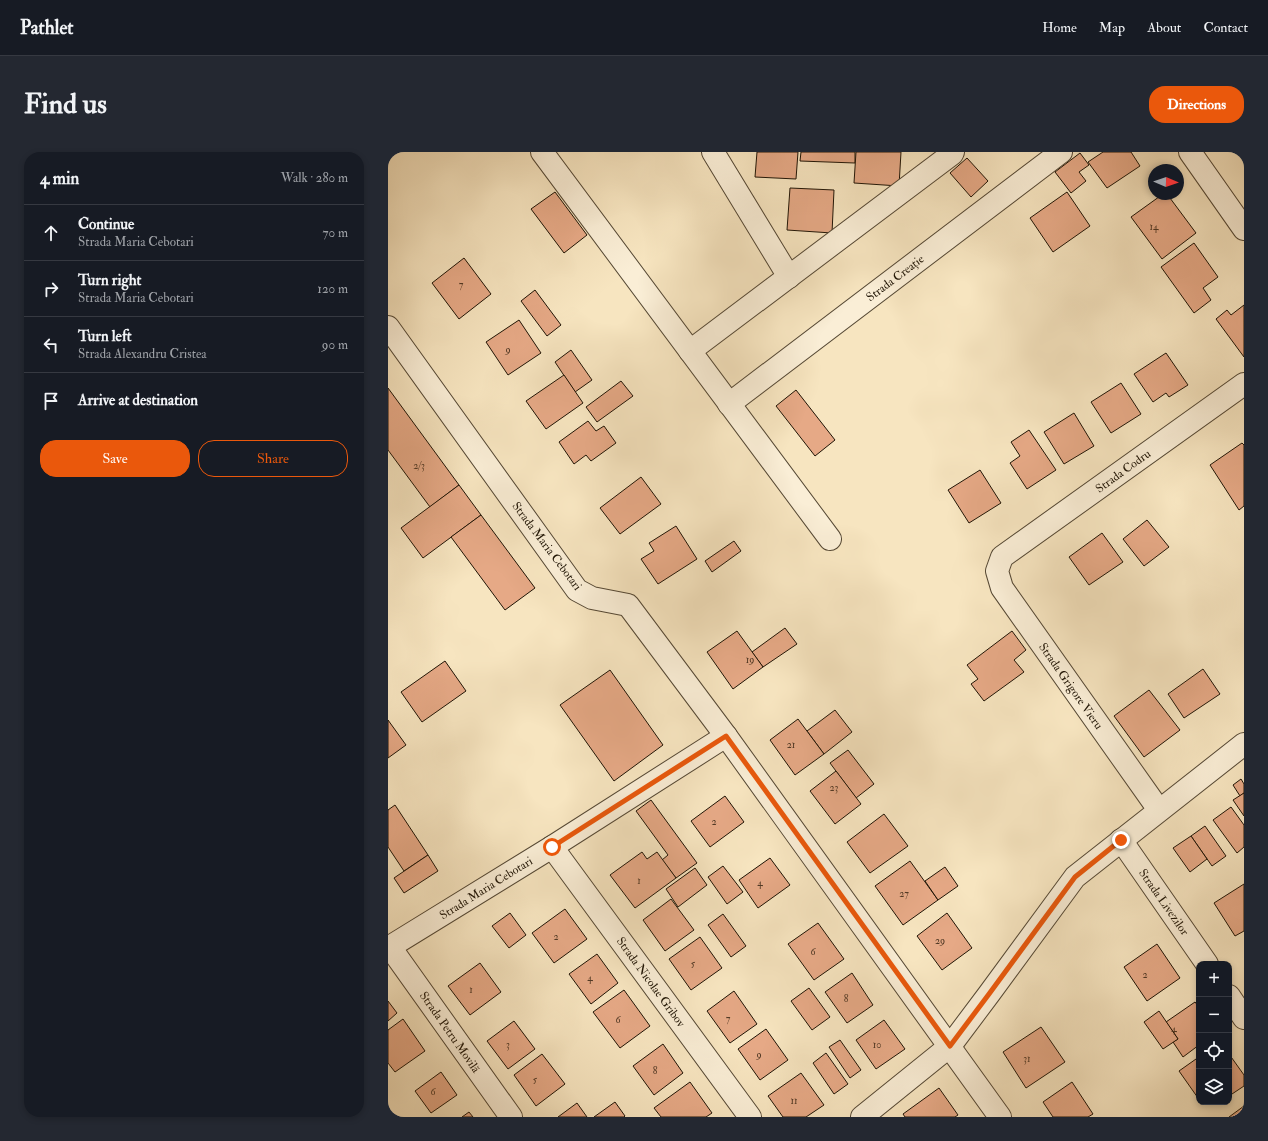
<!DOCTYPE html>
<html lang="en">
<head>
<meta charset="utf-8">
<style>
  :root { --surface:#171b24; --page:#242831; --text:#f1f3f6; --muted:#9ea1a6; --line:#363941; --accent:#ea580c }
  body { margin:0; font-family:"IM FELL Double Pica",serif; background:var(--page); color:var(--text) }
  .controls { position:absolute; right:12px; bottom:12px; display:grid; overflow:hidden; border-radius:8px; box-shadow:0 2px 6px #0003 }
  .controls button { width:36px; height:36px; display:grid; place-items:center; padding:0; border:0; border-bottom:1px solid var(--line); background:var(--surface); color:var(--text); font:20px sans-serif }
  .compass { position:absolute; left:760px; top:12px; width:36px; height:36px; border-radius:50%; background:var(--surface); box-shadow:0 2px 6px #0003; rotate:92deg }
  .stop { position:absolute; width:12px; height:12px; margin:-9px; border:3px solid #ea580c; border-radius:50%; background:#fff }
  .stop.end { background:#ea580c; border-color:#fff; box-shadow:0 1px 4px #0008 }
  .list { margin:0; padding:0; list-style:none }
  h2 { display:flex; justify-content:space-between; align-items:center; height:52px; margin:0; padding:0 16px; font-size:17px }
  h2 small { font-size:13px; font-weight:400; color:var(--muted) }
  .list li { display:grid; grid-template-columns:26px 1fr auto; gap:12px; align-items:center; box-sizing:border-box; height:56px; padding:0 16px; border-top:1px solid var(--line) }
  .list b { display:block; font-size:15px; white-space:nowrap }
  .list p { margin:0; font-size:13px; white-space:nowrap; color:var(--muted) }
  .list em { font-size:13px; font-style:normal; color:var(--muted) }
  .actions { display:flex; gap:8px; padding:12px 16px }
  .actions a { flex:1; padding:9px 0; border:1px solid var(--accent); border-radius:16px; text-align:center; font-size:14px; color:var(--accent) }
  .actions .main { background:var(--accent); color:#fff }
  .icon { flex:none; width:22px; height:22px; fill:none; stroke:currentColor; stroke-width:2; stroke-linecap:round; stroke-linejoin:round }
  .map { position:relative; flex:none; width:856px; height:965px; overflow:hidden; border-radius:16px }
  header { display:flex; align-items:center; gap:24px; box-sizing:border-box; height:56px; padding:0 20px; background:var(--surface); border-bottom:1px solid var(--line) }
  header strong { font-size:19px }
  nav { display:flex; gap:22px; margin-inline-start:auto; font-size:14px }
  .intro { display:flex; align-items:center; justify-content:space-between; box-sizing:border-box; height:96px; padding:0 24px }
  h1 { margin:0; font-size:28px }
  .button { padding:10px 18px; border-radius:16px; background:var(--accent); color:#fff; font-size:14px; font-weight:700 }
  main { display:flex; gap:24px; padding:0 24px }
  aside { flex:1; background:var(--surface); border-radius:16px; box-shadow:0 2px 6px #0003 }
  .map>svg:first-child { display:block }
  .building { fill:#e6a986; stroke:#1f1405 }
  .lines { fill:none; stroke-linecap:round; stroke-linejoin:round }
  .minor-casing { stroke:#554834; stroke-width:24 }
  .minor { stroke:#faeed6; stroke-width:22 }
  .route { stroke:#ea580c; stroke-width:5 }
  .labels { text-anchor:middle; stroke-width:4; stroke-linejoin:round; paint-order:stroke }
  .number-label { font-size:10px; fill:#513925 }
  .street-label { font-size:12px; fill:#1f1405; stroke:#faeed6 }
</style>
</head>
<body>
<header>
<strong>Pathlet</strong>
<nav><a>Home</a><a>Map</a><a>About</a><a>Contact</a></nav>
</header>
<div class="intro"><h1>Find us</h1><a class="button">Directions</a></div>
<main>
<aside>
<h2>4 min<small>Walk · 280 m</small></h2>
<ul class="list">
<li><svg class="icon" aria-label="ahead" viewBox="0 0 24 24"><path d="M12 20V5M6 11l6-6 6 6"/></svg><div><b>Continue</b><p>Strada Maria Cebotari</p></div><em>70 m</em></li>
<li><svg class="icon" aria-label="right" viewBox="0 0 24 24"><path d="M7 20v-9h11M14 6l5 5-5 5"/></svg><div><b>Turn right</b><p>Strada Maria Cebotari</p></div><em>120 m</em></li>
<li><svg class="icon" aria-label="left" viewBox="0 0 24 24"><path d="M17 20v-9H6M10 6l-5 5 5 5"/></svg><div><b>Turn left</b><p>Strada Alexandru Cristea</p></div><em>90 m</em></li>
<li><svg class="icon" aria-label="arrive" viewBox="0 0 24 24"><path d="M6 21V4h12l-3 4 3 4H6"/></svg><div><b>Arrive at destination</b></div></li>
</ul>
<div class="actions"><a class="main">Save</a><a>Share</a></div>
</aside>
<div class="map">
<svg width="856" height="965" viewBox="0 0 856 965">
  <rect width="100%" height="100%" fill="#f7e5c0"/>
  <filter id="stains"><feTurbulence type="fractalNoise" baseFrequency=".005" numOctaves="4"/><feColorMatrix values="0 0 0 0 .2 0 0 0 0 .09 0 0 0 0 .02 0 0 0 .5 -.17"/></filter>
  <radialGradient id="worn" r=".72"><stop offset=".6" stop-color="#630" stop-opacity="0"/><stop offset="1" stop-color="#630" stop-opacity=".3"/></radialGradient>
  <g class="building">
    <polygon points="369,0 410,0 408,27 367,25"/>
    <polygon points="413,0 467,0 467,11 412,9"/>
    <polygon points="468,0 513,0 511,34 466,31"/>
    <polygon points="715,0 743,0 752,14 719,36 700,10"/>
    <polygon points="692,1 701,13 691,20 698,29 683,41 667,20"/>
    <polygon points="579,6 600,29 583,45 562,21"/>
    <polygon points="402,36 446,38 444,81 399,78"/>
    <polygon points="167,40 199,83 176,101 143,57"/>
    <polygon points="679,40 702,74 665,100 642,66"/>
    <polygon points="775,42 779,42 808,81 774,107 743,65"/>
    <polygon points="806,91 830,125 815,136 823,148 806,161 773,115"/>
    <polygon points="76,106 103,142 71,167 44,131"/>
    <polygon points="147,138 173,173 159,184 133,149"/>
    <polygon points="856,153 856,205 828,167 839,158 843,163"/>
    <polygon points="131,168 153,201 120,223 98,190"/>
    <polygon points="183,198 204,228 187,240 167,210"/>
    <polygon points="778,201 800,233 781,245 778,241 765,250 746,222"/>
    <polygon points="176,223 195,251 158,277 138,249"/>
    <polygon points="233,229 245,244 209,270 198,255"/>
    <polygon points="733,231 753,262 723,281 703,250"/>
    <polygon points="0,236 71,333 42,355 0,298"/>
    <polygon points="408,238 447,288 427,304 388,254"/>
    <polygon points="686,261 706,294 676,312 656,280"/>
    <polygon points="200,269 208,279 216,274 228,291 203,309 198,303 186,312 171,290"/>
    <polygon points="641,278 668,318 639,337 622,311 632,304 623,290"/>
    <polygon points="854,291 856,293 856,354 851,358 822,313"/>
    <polygon points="592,318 613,351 581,371 560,338"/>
    <polygon points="253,325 273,352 232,382 212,356"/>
    <polygon points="71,333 93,363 35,406 13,376"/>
    <polygon points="93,363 147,436 117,458 63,385"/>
    <polygon points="759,368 781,395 756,414 735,387"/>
    <polygon points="288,374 309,407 270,432 253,407 266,399 261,391"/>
    <polygon points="714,381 735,410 701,433 681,405"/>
    <polygon points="346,389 353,399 324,420 317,409"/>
    <polygon points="397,476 409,492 375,515 364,500"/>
    <polygon points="349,479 375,515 345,537 319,500"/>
    <polygon points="624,479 638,498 626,508 636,520 596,549 583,532 590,527 579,513"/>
    <polygon points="57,509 78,539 34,570 13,540"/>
    <polygon points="815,517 832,542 796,566 780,542"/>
    <polygon points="222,518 275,593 226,629 172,553"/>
    <polygon points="761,538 792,578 756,605 726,564"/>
    <polygon points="447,558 464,580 436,602 419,579"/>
    <polygon points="410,567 436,602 407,623 382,588"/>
    <polygon points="0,568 18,593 0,606"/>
    <polygon points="460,598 486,632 468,646 442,611"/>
    <polygon points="448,619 473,652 447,672 422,639"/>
    <polygon points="853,627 856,632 856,641 852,644 845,633"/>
    <polygon points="856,641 856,664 845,648"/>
    <polygon points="337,644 356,670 322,695 303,669"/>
    <polygon points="263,648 309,711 288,726 274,708 280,703 248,659"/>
    <polygon points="7,653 40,703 16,719 0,695 0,658"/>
    <polygon points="843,655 856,673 856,695 849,701 825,668"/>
    <polygon points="496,662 520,694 482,721 459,690"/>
    <polygon points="817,674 838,704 824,714 803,684"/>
    <polygon points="803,684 819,707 802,720 785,696"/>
    <polygon points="254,700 259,707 269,700 288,726 247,756 222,723"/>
    <polygon points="40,703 50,719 16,741 6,726"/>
    <polygon points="382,706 402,733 370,756 351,728"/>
    <polygon points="522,709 550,748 515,773 487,734"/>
    <polygon points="335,714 355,740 339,752 320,725"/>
    <polygon points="557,715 570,734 550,748 537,729"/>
    <polygon points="307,716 319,733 290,755 278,737"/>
    <polygon points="856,732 856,779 847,784 826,751"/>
    <polygon points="283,747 306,778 277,799 255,768"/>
    <polygon points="177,757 199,787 166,811 144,781"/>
    <polygon points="122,761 138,783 121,796 104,774"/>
    <polygon points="559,761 584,796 554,818 529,784"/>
    <polygon points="335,762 358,794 343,805 320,773"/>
    <polygon points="430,771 456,807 426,828 400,792"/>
    <polygon points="312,785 334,816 303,838 281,807"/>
    <polygon points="769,792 792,826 759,849 736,815"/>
    <polygon points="209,802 230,831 203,852 181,822"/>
    <polygon points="92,811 113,840 82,863 60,834"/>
    <polygon points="464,821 485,853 459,871 437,840"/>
    <polygon points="421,836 442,865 424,878 403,849"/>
    <polygon points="236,838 262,874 232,896 205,860"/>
    <polygon points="346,839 369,872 342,891 319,859"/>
    <polygon points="0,849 9,861 0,869"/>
    <polygon points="807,850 811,855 811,893 795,905 785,890 790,887 778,870"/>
    <polygon points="771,859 790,887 775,897 756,870"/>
    <polygon points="15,867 37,899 7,920 0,911 0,878"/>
    <polygon points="496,868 517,897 488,917 468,888"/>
    <polygon points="126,869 147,897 120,917 99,889"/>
    <polygon points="653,875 677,910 638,936 615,900"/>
    <polygon points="378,877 400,908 372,928 350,897"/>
    <polygon points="452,888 473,918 462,926 441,895"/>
    <polygon points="275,892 295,921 266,943 245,914"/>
    <polygon points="438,901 460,932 446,942 425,911"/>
    <polygon points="154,902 177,932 148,954 126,923"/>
    <polygon points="841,902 856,923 856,934 841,944"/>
    <polygon points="808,907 811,912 811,945 810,946 791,919"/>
    <polygon points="53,920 69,943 43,961 27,939"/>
    <polygon points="413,921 436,953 418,965 395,965 380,944"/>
    <polygon points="302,930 324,961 318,965 273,965 266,956"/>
    <polygon points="684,930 705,962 700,965 665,965 655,950"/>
    <polygon points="551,936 570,963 567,965 517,965 515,962"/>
    <polygon points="227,950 237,964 236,965 206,965"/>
    <polygon points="189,951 199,965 170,965"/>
    <polygon points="856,954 856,965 841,965"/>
    <polygon points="81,960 85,965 74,965"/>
  </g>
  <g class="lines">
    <defs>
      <g id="minor">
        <polyline points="154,0 442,387"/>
        <polyline points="325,0 401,125"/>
        <polyline points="802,0 856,77"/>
        <polyline points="0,175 189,438 204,446 240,453 338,584 612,965"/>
        <polyline points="302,199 564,2 565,0"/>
        <polyline points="341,252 673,0"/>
        <polyline points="771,658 614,436 609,419 614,405 856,232"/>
        <polyline points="733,688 819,812"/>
        <polyline points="164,695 362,965"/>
        <polyline points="2,795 123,965"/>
        <polyline points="0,796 164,695 338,584"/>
        <polyline points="841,844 856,866"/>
        <polyline points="474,965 562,894 601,842 687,725 856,592"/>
      </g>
    </defs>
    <use href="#minor" class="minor-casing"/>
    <use href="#minor" class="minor"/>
  </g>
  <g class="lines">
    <polyline class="route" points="164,695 338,584 562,894 601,842 687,725 733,688"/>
  </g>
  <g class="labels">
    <g class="number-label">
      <text x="766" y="78">14</text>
      <text x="73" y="136">7</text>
      <text x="120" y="201">9</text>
      <text x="31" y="317">2/3</text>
      <text x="362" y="511">19</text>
      <text x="403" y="596">21</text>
      <text x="446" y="639">23</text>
      <text x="326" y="673">2</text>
      <text x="251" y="732">1</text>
      <text x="372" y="734">4</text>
      <text x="516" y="745">27</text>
      <text x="168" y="788">2</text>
      <text x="552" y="792">29</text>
      <text x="425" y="803">6</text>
      <text x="305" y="815">5</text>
      <text x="757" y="826">2</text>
      <text x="202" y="829">4</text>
      <text x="83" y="841">1</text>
      <text x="458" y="850">8</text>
      <text x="340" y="870">7</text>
      <text x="230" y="871">6</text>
      <text x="786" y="880">4</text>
      <text x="120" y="896">3</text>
      <text x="489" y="896">10</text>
      <text x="371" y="906">9</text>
      <text x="639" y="910">31</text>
      <text x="267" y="922">8</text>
      <text x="147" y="931">5</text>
      <text x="45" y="943">6</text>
      <text x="406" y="952">11</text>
    </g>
    <g class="street-label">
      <text transform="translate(507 126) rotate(-37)" y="4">Strada Creație</text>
      <text transform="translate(735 319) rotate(-36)" y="4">Strada Codru</text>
      <text transform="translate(159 394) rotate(53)" y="4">Strada Maria Cebotari</text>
      <text transform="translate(683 534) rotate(55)" y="4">Strada Grigore Vieru</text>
      <text transform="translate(98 736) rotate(-32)" y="4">Strada Maria Cebotari</text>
      <text transform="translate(776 750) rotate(55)" y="4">Strada Livezilor</text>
      <text transform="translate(263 830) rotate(54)" y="4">Strada Nicolae Gribov</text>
      <text transform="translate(62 880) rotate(55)" y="4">Strada Petru Movilă</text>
    </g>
  </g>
  <rect width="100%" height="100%" filter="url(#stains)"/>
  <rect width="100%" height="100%" fill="url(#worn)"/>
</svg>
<div class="controls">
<button>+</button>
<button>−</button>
<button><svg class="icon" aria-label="locate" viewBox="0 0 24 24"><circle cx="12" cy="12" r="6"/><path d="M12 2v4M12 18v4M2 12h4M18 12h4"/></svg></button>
<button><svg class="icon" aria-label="layers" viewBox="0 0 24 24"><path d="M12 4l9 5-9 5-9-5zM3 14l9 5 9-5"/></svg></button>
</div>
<svg class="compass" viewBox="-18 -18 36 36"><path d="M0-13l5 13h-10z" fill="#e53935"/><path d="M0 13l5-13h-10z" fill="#9ea1a6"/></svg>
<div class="stop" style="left:164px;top:695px"></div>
<div class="stop end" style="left:733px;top:688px"></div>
</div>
</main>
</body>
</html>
